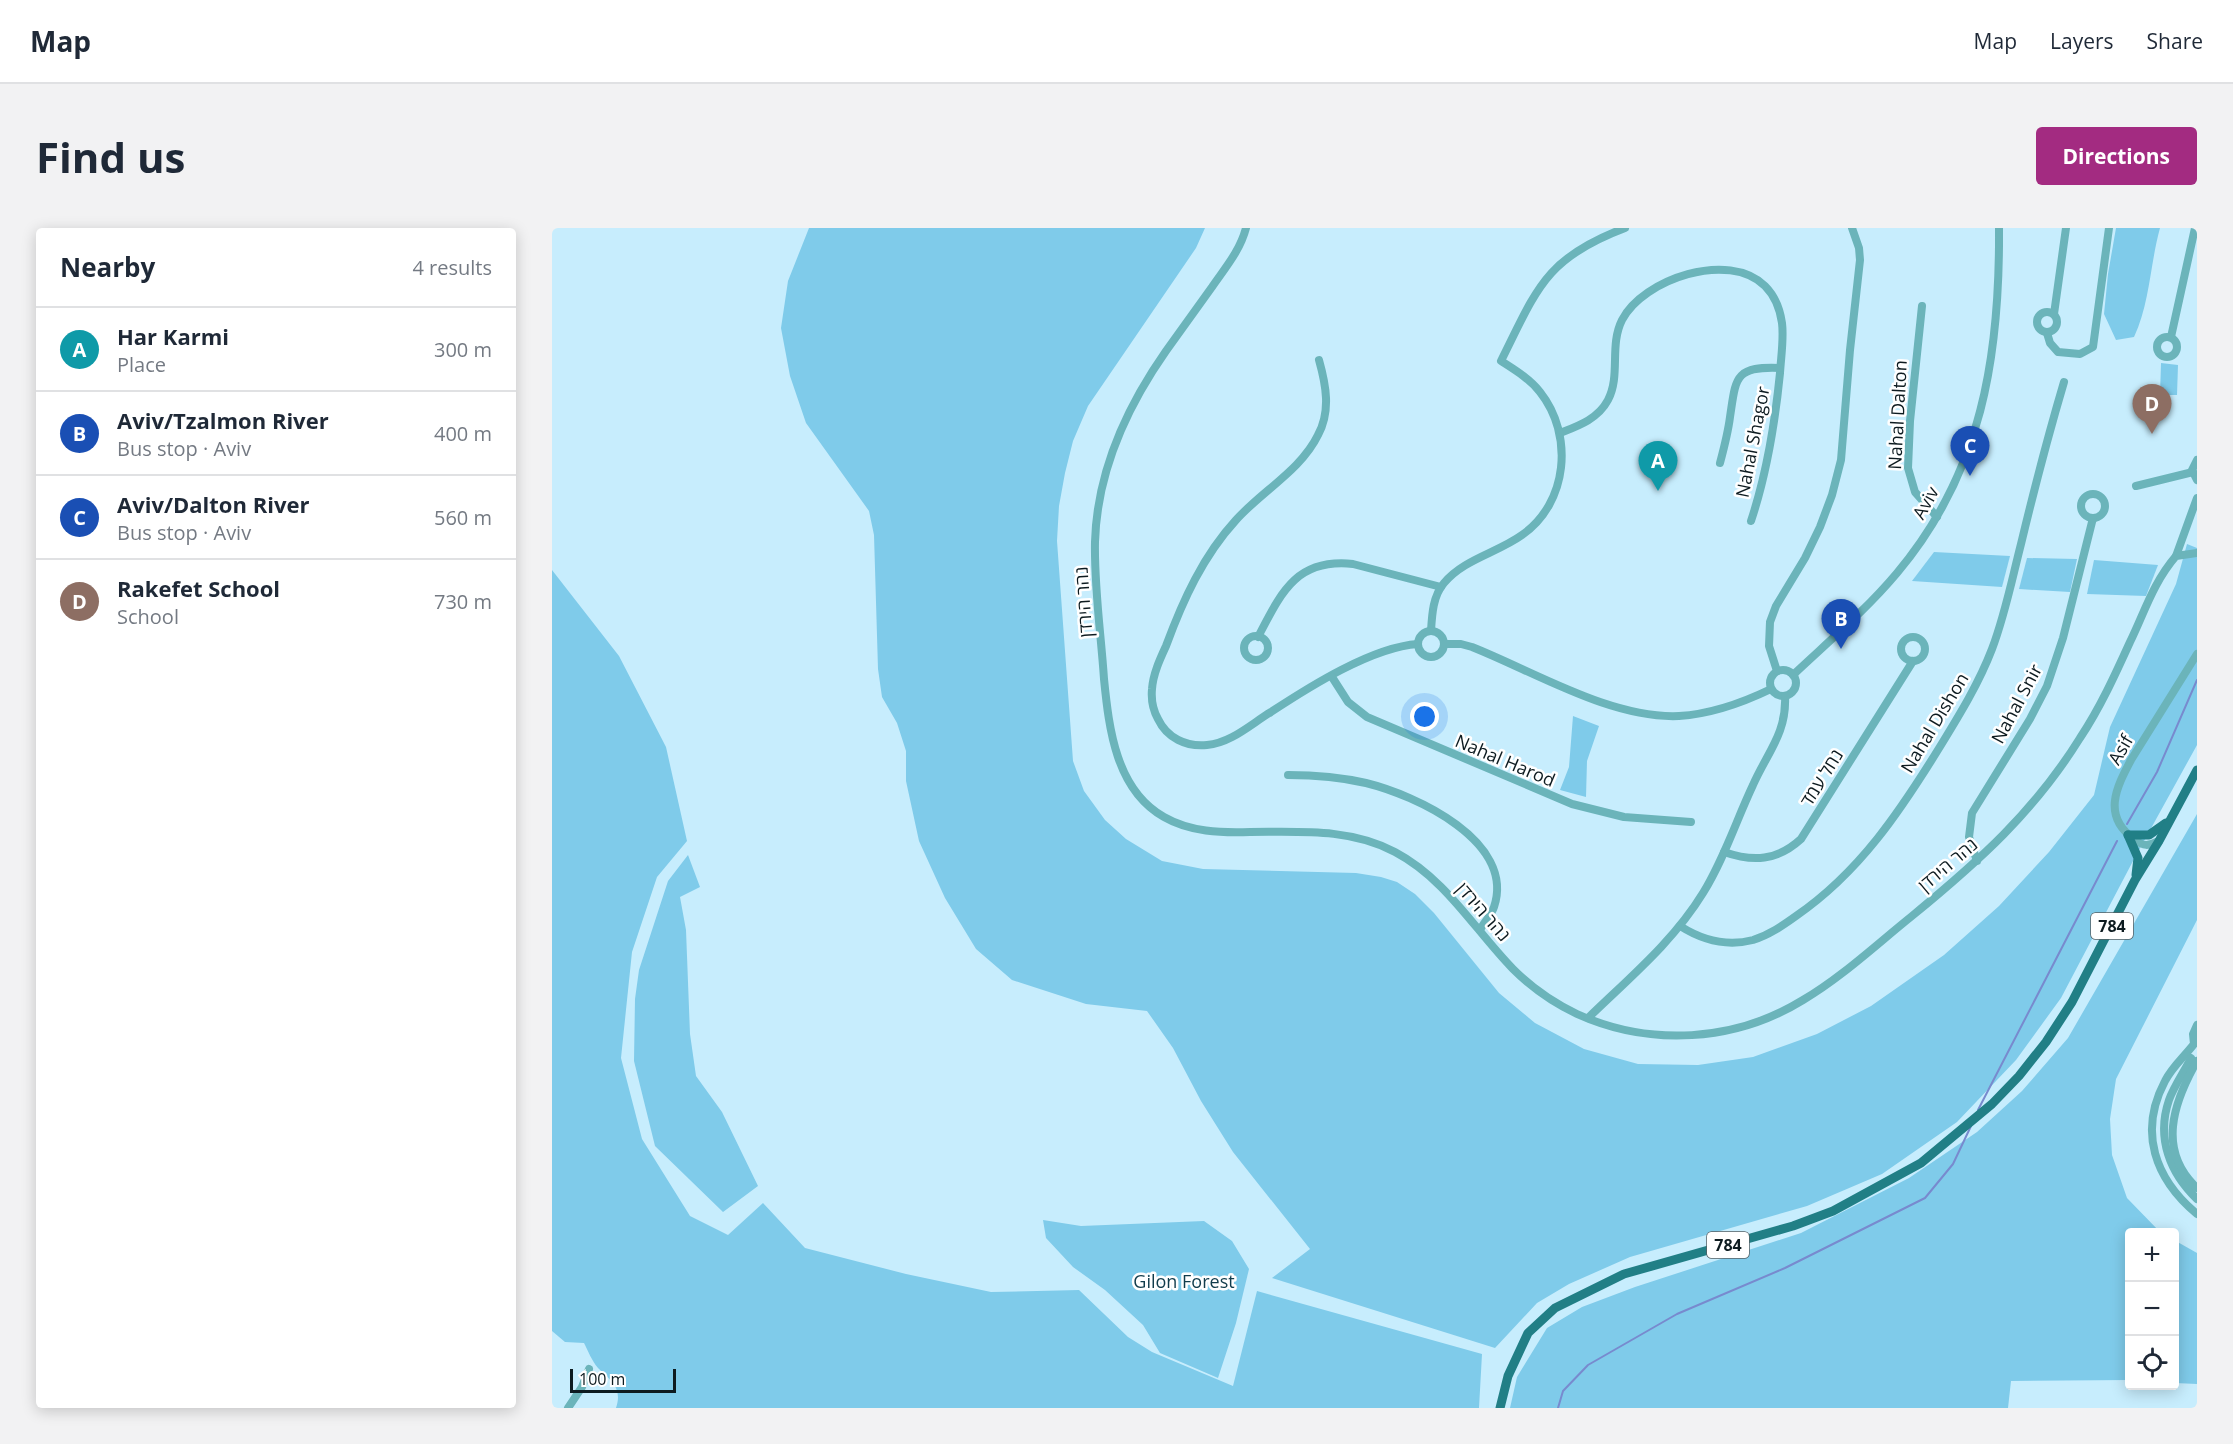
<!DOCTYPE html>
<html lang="en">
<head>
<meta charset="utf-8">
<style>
  :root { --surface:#fff; --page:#f2f2f3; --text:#1f2937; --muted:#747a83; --line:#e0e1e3; --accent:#a32b81 }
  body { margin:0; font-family:"Open Sans","Noto Sans Hebrew",sans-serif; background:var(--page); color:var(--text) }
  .controls { position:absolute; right:18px; bottom:18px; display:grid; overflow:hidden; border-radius:6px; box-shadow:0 3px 15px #0003 }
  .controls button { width:54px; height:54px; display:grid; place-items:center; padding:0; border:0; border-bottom:2px solid var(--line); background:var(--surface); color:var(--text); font:30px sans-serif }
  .scale { position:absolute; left:18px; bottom:15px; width:106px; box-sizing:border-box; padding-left:6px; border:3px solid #0d1b20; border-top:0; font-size:16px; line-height:21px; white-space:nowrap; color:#0d1b20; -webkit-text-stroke:4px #fff; paint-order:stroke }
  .you { position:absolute; left:873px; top:489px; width:21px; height:21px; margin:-15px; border:4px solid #fff; border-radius:50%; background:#1a73e8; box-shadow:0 0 0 9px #1a73e833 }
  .badge { display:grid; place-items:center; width:39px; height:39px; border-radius:50%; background:var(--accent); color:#fff; font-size:20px; font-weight:700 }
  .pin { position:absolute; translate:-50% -50px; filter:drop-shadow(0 2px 3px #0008) }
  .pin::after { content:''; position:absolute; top:32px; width:21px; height:18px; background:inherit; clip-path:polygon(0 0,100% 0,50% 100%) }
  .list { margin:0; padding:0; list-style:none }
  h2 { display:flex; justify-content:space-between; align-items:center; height:78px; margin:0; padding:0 24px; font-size:26px }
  h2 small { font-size:20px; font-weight:400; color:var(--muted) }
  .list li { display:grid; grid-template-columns:39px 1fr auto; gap:18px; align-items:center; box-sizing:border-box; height:84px; padding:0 24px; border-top:2px solid var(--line) }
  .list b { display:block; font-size:22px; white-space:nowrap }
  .list p { margin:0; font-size:20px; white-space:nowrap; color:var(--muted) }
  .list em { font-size:20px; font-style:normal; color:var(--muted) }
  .icon { flex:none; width:33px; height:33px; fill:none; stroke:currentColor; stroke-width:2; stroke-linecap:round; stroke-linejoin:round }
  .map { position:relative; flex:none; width:1645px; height:1180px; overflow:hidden; border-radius:6px }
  header { display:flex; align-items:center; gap:36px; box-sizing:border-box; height:84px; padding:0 30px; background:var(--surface); border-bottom:2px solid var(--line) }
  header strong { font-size:28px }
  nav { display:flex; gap:33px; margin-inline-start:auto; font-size:21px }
  .intro { display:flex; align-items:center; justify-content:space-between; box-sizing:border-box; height:144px; padding:0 36px }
  h1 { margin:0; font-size:42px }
  .button { padding:15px 27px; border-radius:6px; background:var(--accent); color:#fff; font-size:21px; font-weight:700 }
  main { display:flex; gap:36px; padding:0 36px }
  aside { flex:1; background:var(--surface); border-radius:6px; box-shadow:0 3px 15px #0003 }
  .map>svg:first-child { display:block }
  .green { fill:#7fcbea }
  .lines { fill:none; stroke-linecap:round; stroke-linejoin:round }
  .stream { stroke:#788ace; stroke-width:2 }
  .minor { stroke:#6bb4ba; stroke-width:8 }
  .major { stroke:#217f86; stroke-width:9 }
  .labels { text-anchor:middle; stroke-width:5; stroke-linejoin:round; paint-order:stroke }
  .shield { fill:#fff; stroke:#565f63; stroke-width:1.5 }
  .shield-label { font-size:16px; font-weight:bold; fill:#0d1b20 }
  .street-label { font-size:18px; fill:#0d1b20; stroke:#fff }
  .park-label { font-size:18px; fill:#113c4c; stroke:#fff }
</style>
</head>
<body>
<header>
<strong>Map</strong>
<nav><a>Map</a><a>Layers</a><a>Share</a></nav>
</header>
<div class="intro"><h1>Find us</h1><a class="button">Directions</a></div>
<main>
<aside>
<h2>Nearby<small>4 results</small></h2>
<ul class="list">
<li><span class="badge" style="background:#0f9aa8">A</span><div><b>Har Karmi</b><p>Place</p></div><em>300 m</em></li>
<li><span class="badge" style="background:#1a4fb4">B</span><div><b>Aviv/Tzalmon River</b><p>Bus stop · Aviv</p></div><em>400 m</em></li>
<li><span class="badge" style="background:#1a4fb4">C</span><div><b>Aviv/Dalton River</b><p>Bus stop · Aviv</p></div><em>560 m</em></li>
<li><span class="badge" style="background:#8d6e63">D</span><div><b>Rakefet School</b><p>School</p></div><em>730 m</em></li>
</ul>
</aside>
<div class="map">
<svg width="1645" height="1180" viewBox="0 0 1645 1180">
  <rect width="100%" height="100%" fill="#c7edfd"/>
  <g class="green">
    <polygon points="257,0 653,0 644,20 536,178 521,213 513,245 507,278 505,313 521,533 532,563 553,592 574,611 610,633 651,641 804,645 829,649 845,654 863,666 882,685 947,765 983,795 1032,821 1086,836 1146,837 1201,829 1265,806 1319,778 1392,727 1447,678 1497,624 1542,567 1558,499 1624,356 1635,316 1645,320 1645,517 1581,633 1509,770 1464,832 1405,894 1330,946 1255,978 1078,1029 1017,1056 985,1075 943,1120 720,1050 758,1021 681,924 649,873 621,820 595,783 534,776 460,752 424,721 393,670 367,613 354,553 354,523 345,495 330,469 326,441 322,307 317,283 254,195 238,148 229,100 236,53"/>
    <path d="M1564,0H1608C1598,36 1598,75 1582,109L1564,112L1552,86L1556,46Z"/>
    <polygon points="1609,135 1626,137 1625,167 1608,167"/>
    <polygon points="1382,324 1458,328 1450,359 1360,353"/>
    <polygon points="1475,330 1525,331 1518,364 1467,361"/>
    <polygon points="1542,332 1606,337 1594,368 1535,366"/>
    <path d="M0,342L67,428L114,519L135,613L105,649L80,724L69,830L90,911L138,988L176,1007L211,975L253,1020L354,1046L439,1064L527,1062L576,1109L600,1124L681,1158L705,1063L930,1126L927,1180H64C71,1159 58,1152 46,1140C40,1133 36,1123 32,1115L13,1114L0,1103Z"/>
    <polygon points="1021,488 1047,498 1035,533 1034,569 1008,562 1017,539"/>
    <polygon points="1645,586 1645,692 1564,851 1558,891 1560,927 1575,970 1608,1004 1578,1004 1577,1152 1459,1153 1456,1180 958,1180 965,1149 995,1100 1030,1079 1083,1059 1249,1005 1357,950 1425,904 1470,863 1516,810"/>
    <polygon points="136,627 148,659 128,669 134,702 138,806 144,848 170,884 206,958 171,984 103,918 82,833 83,771 87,742 116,653"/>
    <polygon points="491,992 529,998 652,993 680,1013 697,1041 684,1095 666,1150 608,1125 591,1097 553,1062 521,1039 494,1010"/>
    <polygon points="1622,1012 1645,1025 1645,1156 1623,1155"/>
  </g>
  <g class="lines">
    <g class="stream">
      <polyline points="1575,596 1605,544 1645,452"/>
      <polyline points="1426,882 1565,613"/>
      <polyline points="1006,1180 1011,1163 1036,1137 1125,1086 1233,1040 1373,970 1401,936 1419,898"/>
    </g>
    <g class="minor">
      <path d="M694,0C688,23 673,40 660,59C645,80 629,102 614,123C574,180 545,243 543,314C542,359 549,406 552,451C557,501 564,562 612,589C638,604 669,605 698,604C748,604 798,600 843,624C894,651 922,701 961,741C979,759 1002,775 1025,786C1098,819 1183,814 1251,772C1290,749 1325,716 1360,688C1427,633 1482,584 1528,510C1548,480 1563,447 1578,414C1593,383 1601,355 1624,328L1645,325"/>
      <polyline points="1370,78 1358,193 1356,240 1363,264 1385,289"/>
      <circle cx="1495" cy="94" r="10"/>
      <polyline points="1502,86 1514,0"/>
      <polyline points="1495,105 1498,115 1506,124 1528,126 1541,119 1557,0"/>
      <polyline points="1619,109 1643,0"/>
      <circle cx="1615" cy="119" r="10"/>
      <path d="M767,132C774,157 779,183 766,207C749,242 710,263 684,292C651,328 631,372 614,418C608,431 601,446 600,461C599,472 601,482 606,491C615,510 634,519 655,517C679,515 699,496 719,484C757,459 820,419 866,416"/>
      <path d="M1008,205C1026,198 1046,191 1056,172C1069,147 1057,118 1070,92C1091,51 1177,22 1213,58C1223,68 1228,81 1230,95C1232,111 1229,128 1228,145C1223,195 1215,245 1199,293"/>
      <polyline points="1645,232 1640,242 1645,252"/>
      <path d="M1168,235C1172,220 1176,205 1178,189C1184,150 1182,138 1228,140"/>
      <polyline points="1584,258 1641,244"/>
      <circle cx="1541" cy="278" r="12"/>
      <polyline points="1624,328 1645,270"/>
      <path d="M879,403C880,386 881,368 892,355C912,331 945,325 970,307C1016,275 1022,207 988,164C978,151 963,142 949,133C985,61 993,30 1073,0"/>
      <circle cx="879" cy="416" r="13"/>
      <circle cx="704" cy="420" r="12"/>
      <path d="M706,409C729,365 744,330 801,336L889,359"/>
      <circle cx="1361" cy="421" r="12"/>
      <path d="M892,416H909L920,419C983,444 1059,491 1127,488C1160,486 1190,475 1219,461"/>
      <circle cx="1231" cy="455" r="13"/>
      <polyline points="1225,443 1217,418 1218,394 1224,378 1253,330 1268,299 1280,267 1289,232 1298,122 1308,32 1307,20 1300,0"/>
      <path d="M1241,447C1276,414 1314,382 1345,345C1430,244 1448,128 1447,0"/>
      <polyline points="780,449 796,474 815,489 1020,576 1072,589 1139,594"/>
      <path d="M736,547C762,547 788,549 814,555C863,567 964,613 942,679C939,688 932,694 928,702"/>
      <path d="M1607,613C1596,618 1592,619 1582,611C1550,588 1564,560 1579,532L1645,426"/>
      <path d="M1172,624C1201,634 1225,633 1249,611L1361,433"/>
      <polyline points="1425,633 1417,609 1420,585 1478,491 1495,458 1511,410 1541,290"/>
      <path d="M1128,698C1150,712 1174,719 1201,712C1217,707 1230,698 1244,688C1308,644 1349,582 1389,517C1408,486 1427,455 1440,421C1453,387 1460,351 1469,316C1482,262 1496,208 1512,154"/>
      <path d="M1036,790C1076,751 1121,714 1151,665C1172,631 1184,593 1201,557C1215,525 1235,505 1233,468"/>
      <path d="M1645,797L1641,806L1642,816C1632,829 1620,839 1613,853C1586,904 1603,951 1645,986"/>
      <path d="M1639,830C1632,844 1622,858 1617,872C1604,910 1618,945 1645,971"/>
      <path d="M1645,833C1621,875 1605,923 1645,960"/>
      <polyline points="16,1180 30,1159 37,1141"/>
    </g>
    <g class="major">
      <polyline points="1576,607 1586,630 1584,647"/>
      <polyline points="1576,607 1597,607 1614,595"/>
      <polyline points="948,1180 956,1148 976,1105 1003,1080 1072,1046 1241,998 1281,983 1369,935 1440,876 1467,848 1494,814 1520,774 1583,652 1607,613 1645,542"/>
    </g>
  </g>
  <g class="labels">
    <g class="shield">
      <rect x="1539" y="685" width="42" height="26" rx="4.5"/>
      <rect x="1155" y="1004" width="42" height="26" rx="4.5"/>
    </g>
    <g class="shield-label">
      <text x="1560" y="704">784</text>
      <text x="1176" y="1023">784</text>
    </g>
    <g class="street-label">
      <text transform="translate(1346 187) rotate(-87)" y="6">Nahal Dalton</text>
      <text transform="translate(1201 214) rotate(-79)" y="6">Nahal Shagor</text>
      <text transform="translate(1374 275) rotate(-61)" y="6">Aviv</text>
      <text transform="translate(532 374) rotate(-94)" y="6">נהר הירדן</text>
      <text transform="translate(1465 476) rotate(-62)" y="6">Nahal Snir</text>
      <text transform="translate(1383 495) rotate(-59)" y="6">Nahal Dishon</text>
      <text transform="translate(1569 522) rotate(-60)" y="6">Asif</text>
      <text transform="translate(953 533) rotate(23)" y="6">Nahal Harod</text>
      <text transform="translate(1270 550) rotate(-58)" y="6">נחל עמד</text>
      <text transform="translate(1396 637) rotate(-40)" y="6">נהר הירדן</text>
      <text transform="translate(931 684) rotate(49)" y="6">נהר הירדן</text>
    </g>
    <g class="park-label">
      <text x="632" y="1060">Gilon Forest</text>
    </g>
  </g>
</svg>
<div class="controls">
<button>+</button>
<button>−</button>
<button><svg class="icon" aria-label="locate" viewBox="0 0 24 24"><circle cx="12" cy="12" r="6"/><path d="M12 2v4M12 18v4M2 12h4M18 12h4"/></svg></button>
</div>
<div class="scale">100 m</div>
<div class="you"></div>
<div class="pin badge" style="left:1106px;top:263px;background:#0f9aa8">A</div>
<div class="pin badge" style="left:1289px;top:421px;background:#1a4fb4">B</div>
<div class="pin badge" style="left:1418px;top:248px;background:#1a4fb4">C</div>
<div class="pin badge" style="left:1600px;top:206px;background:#8d6e63">D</div>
</div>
</main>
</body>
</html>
